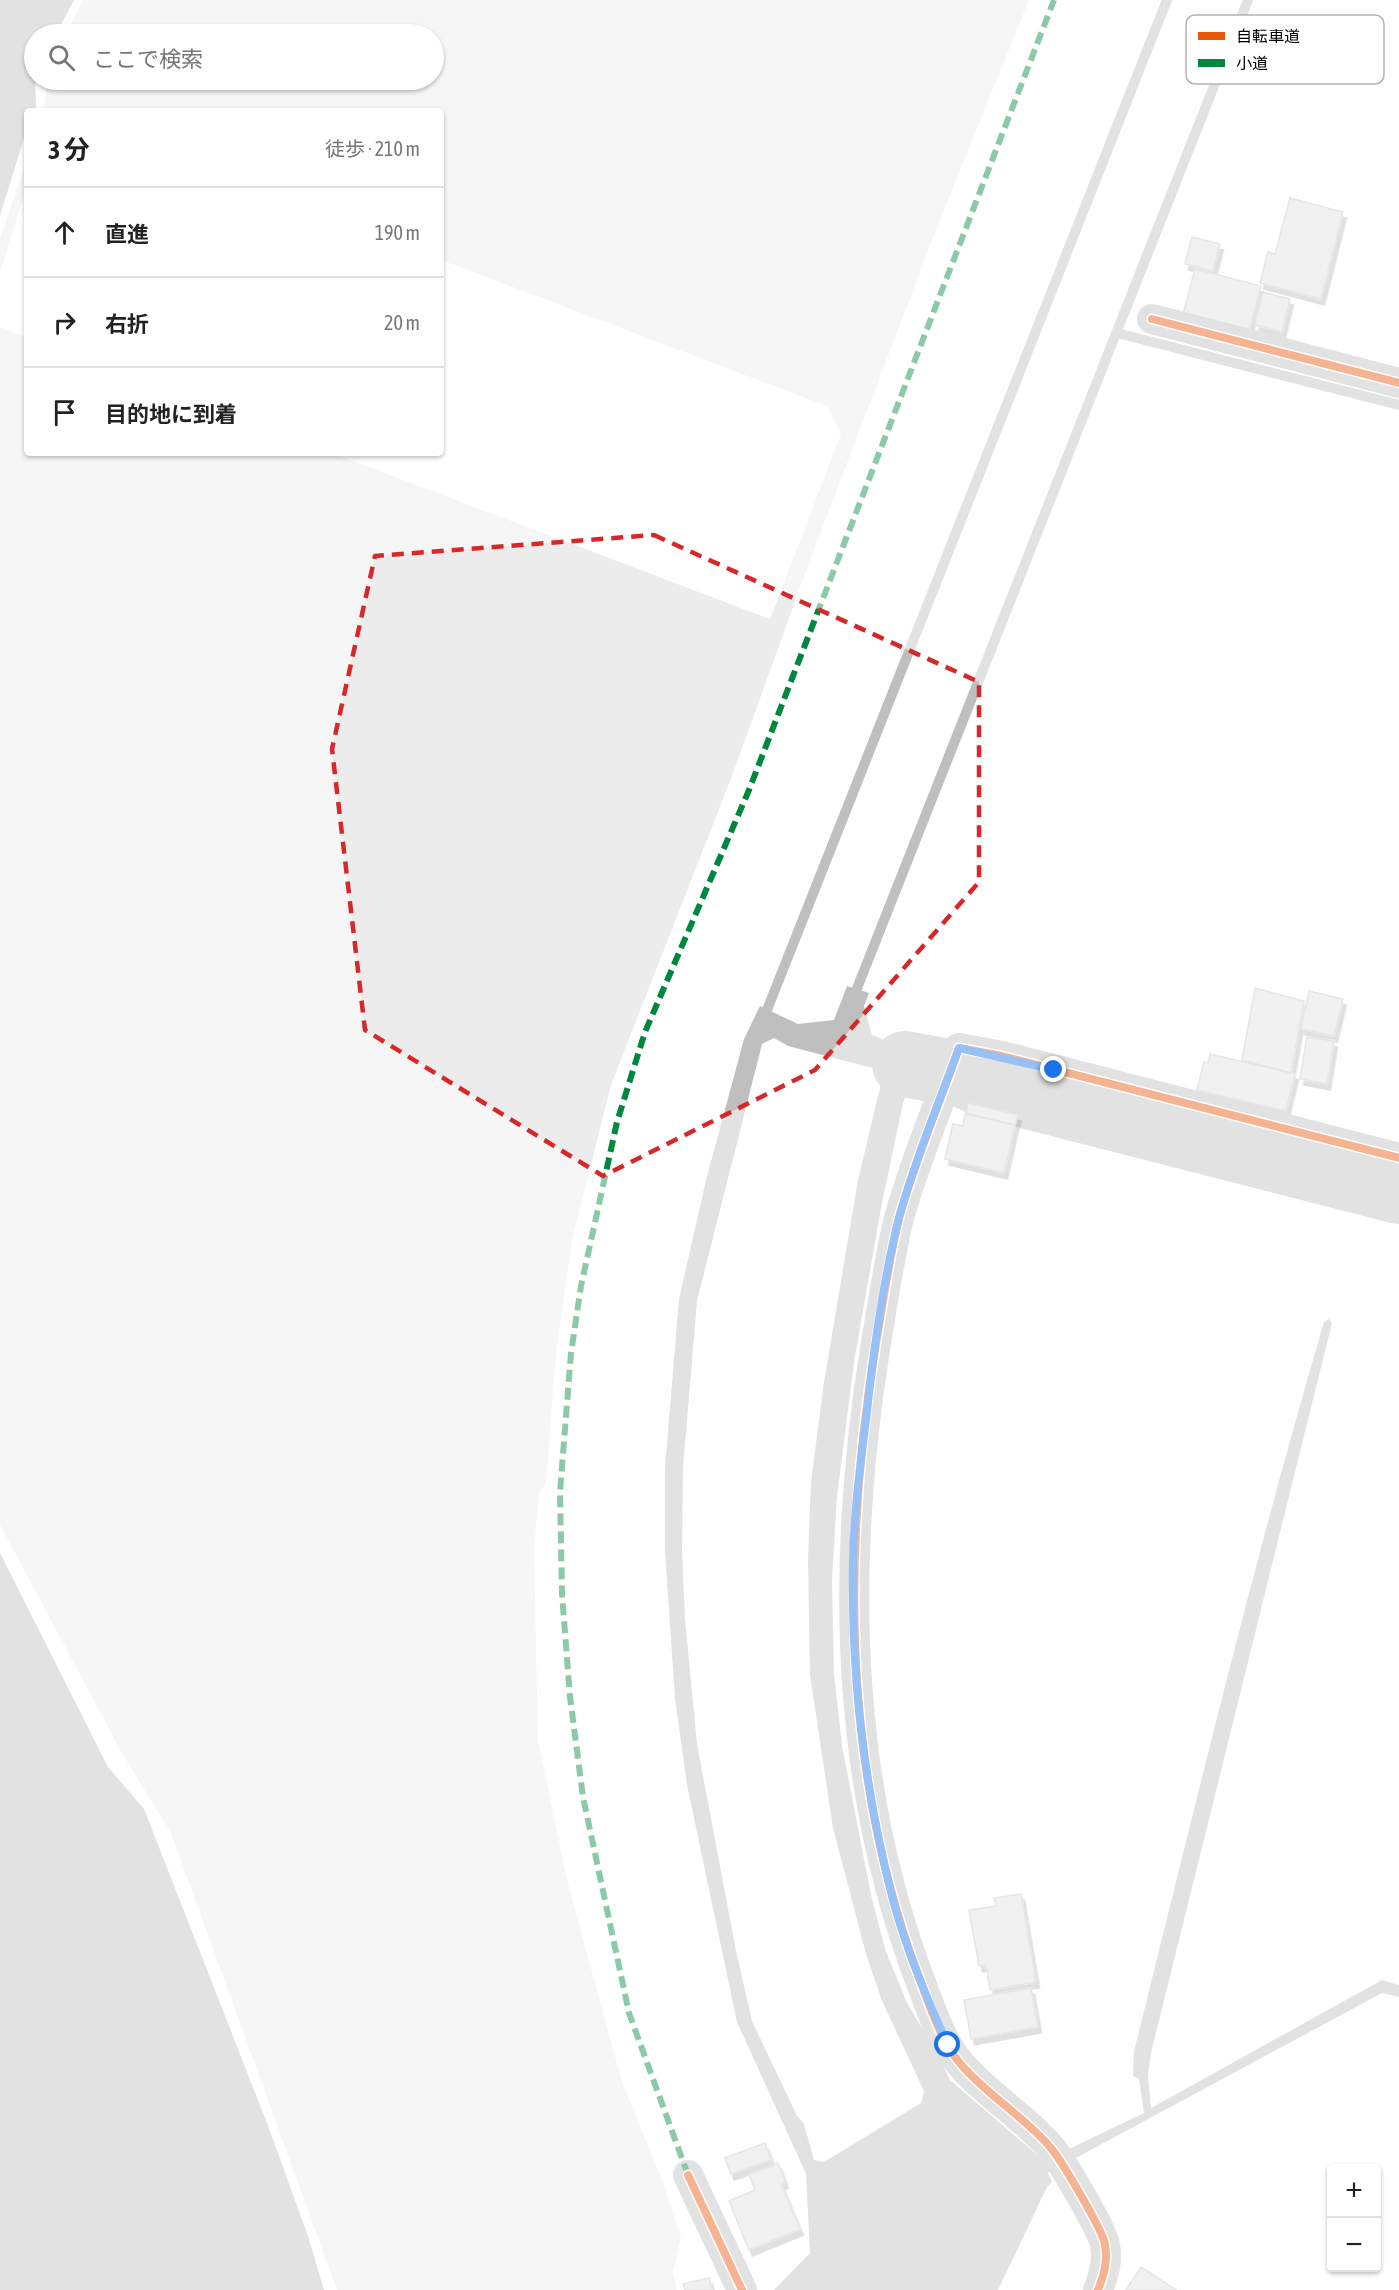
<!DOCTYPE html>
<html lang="ja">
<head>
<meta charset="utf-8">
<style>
  :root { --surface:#fff; --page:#f6f6f6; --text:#222; --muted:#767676; --line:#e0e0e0 }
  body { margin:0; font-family:"Asap Condensed","Noto Sans JP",sans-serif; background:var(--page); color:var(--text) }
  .controls { position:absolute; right:18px; bottom:18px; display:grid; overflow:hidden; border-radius:6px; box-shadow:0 2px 4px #0004 }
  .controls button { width:54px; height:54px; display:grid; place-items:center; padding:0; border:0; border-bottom:2px solid var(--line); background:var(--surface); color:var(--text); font:30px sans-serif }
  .stop { position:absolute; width:18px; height:18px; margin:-14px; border:4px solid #1a73e8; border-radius:50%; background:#fff }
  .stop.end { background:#1a73e8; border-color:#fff; box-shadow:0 2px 6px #0008 }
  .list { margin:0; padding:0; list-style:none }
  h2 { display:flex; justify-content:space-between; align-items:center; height:78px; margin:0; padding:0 24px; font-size:26px }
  h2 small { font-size:20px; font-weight:400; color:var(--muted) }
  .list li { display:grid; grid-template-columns:39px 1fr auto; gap:18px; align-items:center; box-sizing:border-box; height:90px; padding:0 24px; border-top:2px solid var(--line) }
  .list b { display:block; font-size:22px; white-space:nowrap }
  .list em { font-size:20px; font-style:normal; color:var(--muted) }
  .icon { flex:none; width:33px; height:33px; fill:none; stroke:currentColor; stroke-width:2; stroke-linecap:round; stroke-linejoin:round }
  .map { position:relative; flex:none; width:1399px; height:2290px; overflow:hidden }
  .search { position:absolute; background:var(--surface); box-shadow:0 2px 4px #0004; left:24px; top:24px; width:420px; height:66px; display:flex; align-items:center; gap:15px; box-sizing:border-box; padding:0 21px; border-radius:33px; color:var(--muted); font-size:22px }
  .panel { position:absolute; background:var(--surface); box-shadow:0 2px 4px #0004; left:24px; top:108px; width:420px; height:348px; border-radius:6px }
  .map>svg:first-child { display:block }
  .green { fill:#ececec }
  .water { fill:#bfbfbf; fill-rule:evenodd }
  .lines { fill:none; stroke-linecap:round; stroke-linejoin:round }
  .stream { stroke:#bfbfbf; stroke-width:10 }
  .river { stroke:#bfbfbf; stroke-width:66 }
  .building { fill:#dfdfdf; stroke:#c7c7c7; stroke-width:1.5; filter:url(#shadow) }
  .minor { stroke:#bebebe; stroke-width:30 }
  .quiet { stroke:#00873e; stroke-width:6; stroke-dasharray:12 6; stroke-linecap:butt }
  .cycleway-casing { stroke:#fff; stroke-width:11 }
  .cycleway { stroke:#e8590c; stroke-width:8 }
  .route { stroke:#1a73e8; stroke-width:8 }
  .marked { fill:none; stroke:#d62828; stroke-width:4.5; stroke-dasharray:12 8; stroke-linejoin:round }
  .key { fill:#fff; stroke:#b2b2b2; stroke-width:1.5 }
  .key-label { font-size:16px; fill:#000 }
</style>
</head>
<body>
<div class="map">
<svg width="1399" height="2290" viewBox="0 0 1399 2290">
  <defs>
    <filter id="shadow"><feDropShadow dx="3.5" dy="6" stdDeviation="0" flood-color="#0004"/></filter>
  </defs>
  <rect width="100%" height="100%" fill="#fff"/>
  <g class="green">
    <polygon points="83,0 1029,0 938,225 810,560 732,776 611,1085 572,1240 556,1354 546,1483 539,1494 534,1549 538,1740 567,1880 622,2082 662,2180 681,2237 673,2272 677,2290 337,2290 171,1833 123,1755 0,1525 0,327 27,337 27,453 332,453 770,619 841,434 827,406 441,260 441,111 43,111 48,80 434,80 434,34 66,34"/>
    <polygon points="27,159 27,186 0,272 0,238"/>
  </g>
  <g class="water">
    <polygon points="0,0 74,0 56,34 34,34 36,109 27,111 27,128 0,216"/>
    <path d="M847,986L869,993L864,1006L872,1035L922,1055L903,1103L881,1208L854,1362L837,1496L832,1581L834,1674L842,1746L871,1895L885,1949L907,2003L935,2049L950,2080L1044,2161L1144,2113L1139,2079L1133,2076L1134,2051C1195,1807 1253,1563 1324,1322L1329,1319L1332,1323L1151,2053L1148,2075L1151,2108L1382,1980L1399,1985V1997L1382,1993L1048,2173L1052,2182L1046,2189L998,2290H774L810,2253L806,2174L737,2022L687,1785L675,1698L665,1551V1468L679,1299L706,1180L744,1039L760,1006L798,1024L834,1020ZM774,1038L788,1046L884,1071L858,1180L824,1382L811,1482L808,1559L810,1675L833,1828L866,1954L882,2001L924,2091L921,2103L824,2162L814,2160L804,2124L797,2116L752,2021L736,1951L697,1744L685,1619L682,1551L683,1468L697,1301L762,1044Z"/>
    <polygon points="0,1553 108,1767 144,1809 267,2123 308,2236 324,2290 0,2290"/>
  </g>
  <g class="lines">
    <g class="stream">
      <polyline points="1117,333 1399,405"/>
      <polyline points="852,1001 1248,0"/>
      <polyline points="763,1020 1167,0"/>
    </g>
    <polyline class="river" points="905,1064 965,1075 985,1085 1399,1191"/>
  </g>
  <g class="building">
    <polygon points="1290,198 1343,212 1321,299 1260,283 1268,252 1275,254"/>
    <polygon points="1192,237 1220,244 1213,271 1185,264"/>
    <polygon points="1195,269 1261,286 1249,331 1183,314"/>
    <polygon points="1263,292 1290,299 1282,332 1255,325"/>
    <polygon points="1255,988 1304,1001 1291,1073 1242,1060"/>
    <polygon points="1309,991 1343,999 1334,1036 1301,1029"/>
    <polygon points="1307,1037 1334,1041 1327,1084 1300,1079"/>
    <polygon points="1210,1054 1295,1074 1286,1111 1197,1090 1204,1062 1208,1063"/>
    <polygon points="968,1103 1018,1115 1015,1125 966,1113"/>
    <polygon points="965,1114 1015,1125 1004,1173 945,1159 953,1124 963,1126"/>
    <polygon points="1021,1894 1036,1982 990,1990 986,1965 979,1966 969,1910 996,1906 994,1898"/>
    <polygon points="1031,1988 1038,2027 971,2039 964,2000"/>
    <polygon points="765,2143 771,2160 731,2174 725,2158"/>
    <polygon points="778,2163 785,2182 781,2184 800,2229 749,2250 729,2201 755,2190 749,2175"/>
    <polygon points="1141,2267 1176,2290 1126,2290"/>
    <polygon points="709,2278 712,2290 685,2290 683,2284"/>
  </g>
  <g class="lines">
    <g class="minor">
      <polyline points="1152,319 1399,383"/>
      <polyline points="688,2175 742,2290"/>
      <path d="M1098,2290C1104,2275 1108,2261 1105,2245C1104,2232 1060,2158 1050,2147C1025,2118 992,2098 966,2070C945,2049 933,2016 923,1988C843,1783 841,1557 876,1343C883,1302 889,1259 899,1218C915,1160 939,1105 959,1048L1002,1056L1399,1158"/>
    </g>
    <polyline class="quiet" points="688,2175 629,2013 583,1797 570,1697 562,1594 560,1492 571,1353 581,1286 617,1122 645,1032 749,790 1054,0"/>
    <defs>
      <g id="cycleway">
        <polyline points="1152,319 1399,383"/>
        <polyline points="688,2175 742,2290"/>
        <path d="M1098,2290C1104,2275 1108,2261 1105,2245C1104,2232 1060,2158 1050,2147C1025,2118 992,2098 966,2070C945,2049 933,2016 923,1988C843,1783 841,1557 876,1343C883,1302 889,1259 899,1218C915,1160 939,1105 959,1048L1002,1056L1399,1158"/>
      </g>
    </defs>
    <use href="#cycleway" class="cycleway-casing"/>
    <use href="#cycleway" class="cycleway"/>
  </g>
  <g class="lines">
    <path class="route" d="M948,2045C926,1997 905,1947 892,1896C864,1787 851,1672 853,1560C854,1510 861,1460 867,1411C874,1347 883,1280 899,1218C915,1160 938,1105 959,1048L1054,1070"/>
  </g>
  <path d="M0 0H1399V2290H0ZM654,535L979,682V882L815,1070L603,1176L365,1030L332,749L375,556Z" fill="#fff" fill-opacity=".55" fill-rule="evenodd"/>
  <path class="marked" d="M654,535L979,682V882L815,1070L603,1176L365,1030L332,749L375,556Z"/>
  <rect x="1186" y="15" width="198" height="69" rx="9" class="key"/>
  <rect x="1198" y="32" width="27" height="8" fill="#e8590c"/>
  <rect x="1198" y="59" width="27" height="8" fill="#00873e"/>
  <g class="key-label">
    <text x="1236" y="42">自転車道</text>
    <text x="1236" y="69">小道</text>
  </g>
</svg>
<div class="controls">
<button>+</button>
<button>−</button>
</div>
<div class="stop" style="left:948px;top:2045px"></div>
<div class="stop end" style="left:1054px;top:1070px"></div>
<div class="search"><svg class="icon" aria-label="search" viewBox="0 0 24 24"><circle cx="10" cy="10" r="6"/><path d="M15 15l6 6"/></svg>ここで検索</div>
<section class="panel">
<h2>3 分<small>徒歩 · 210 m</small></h2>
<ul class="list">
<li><svg class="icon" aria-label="ahead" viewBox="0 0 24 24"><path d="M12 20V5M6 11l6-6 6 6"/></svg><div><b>直進</b></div><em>190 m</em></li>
<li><svg class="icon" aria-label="right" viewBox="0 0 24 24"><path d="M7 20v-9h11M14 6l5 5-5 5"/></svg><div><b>右折</b></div><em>20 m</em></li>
<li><svg class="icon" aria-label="arrive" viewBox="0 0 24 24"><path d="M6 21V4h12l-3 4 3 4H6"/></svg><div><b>目的地に到着</b></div></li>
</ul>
</section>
</div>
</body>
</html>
